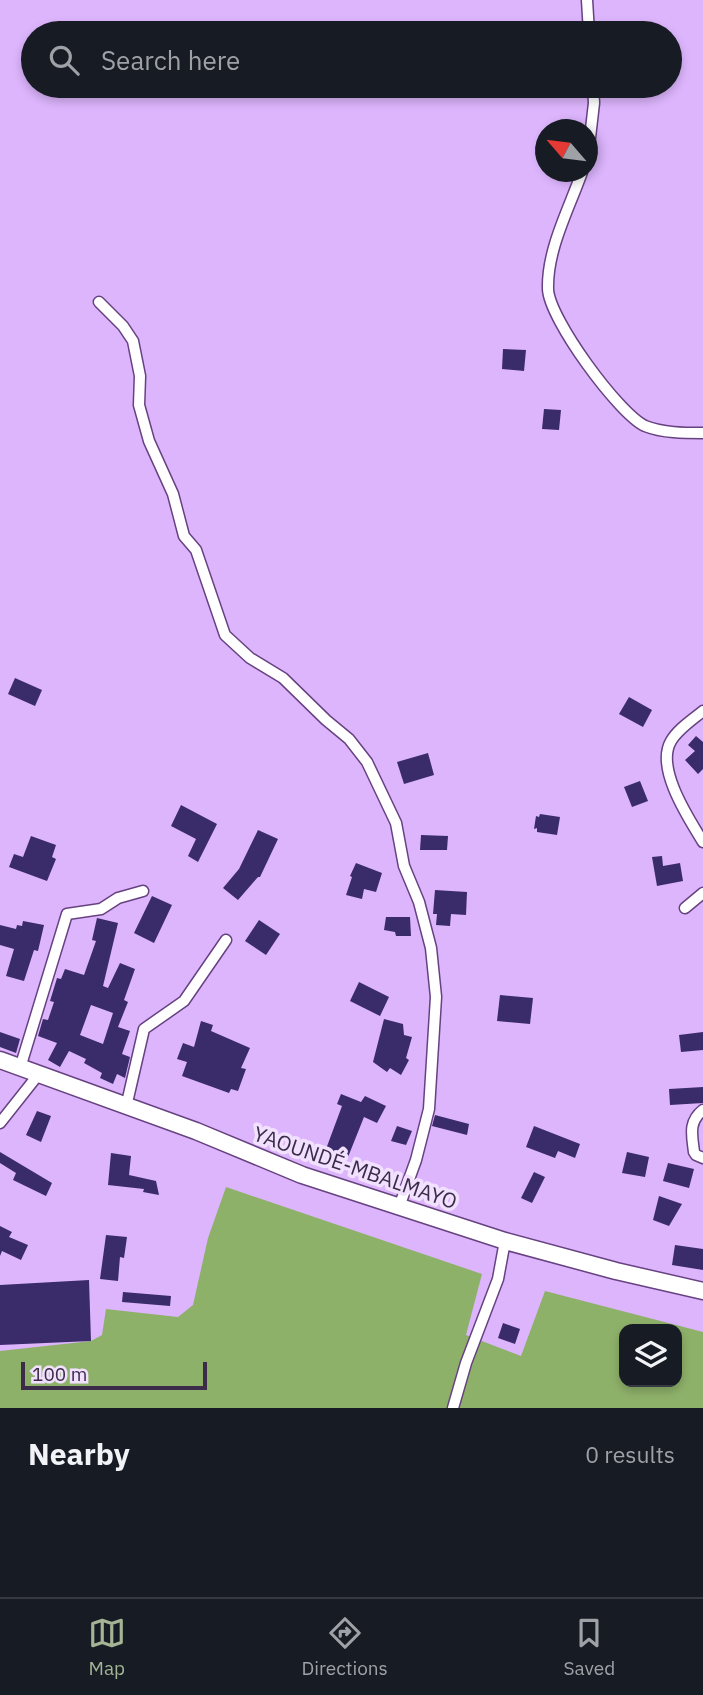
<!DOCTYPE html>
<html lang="en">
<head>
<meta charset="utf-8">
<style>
  :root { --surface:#171b24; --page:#20242c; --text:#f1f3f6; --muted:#9ea1a6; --line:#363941; --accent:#a4b494 }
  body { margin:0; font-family:"IBM Plex Sans",sans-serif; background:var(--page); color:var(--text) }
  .controls { position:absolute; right:21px; bottom:21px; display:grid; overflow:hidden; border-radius:14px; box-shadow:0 4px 10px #0003 }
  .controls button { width:63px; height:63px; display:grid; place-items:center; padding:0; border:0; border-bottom:2px solid var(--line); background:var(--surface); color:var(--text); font:35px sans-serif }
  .compass { position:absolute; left:535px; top:119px; width:63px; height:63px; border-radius:50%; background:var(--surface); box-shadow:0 4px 10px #0003; rotate:298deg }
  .scale { position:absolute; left:21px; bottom:18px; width:186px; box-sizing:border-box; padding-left:7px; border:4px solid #3c2c49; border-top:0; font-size:19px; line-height:24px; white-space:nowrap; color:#3c2c49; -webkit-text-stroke:5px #f1e1ff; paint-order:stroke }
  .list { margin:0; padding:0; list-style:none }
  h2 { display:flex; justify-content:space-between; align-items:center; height:91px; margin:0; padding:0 28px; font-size:30px }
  h2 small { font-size:23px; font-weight:400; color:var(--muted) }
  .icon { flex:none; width:38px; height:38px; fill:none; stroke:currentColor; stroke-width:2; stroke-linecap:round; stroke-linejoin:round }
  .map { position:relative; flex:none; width:703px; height:1408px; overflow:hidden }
  .search { position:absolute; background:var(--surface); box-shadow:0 4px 10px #0003; left:21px; right:21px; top:21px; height:77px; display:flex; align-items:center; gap:18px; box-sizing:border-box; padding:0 24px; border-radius:38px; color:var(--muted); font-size:26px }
  .sheet { height:189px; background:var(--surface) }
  nav { display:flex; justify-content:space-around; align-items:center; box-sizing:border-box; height:98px; border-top:2px solid var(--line); background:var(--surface); font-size:19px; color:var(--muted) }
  nav a { display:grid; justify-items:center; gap:4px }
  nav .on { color:var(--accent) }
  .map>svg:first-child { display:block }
  .green { fill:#8eb16a; fill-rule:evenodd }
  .building { fill:#3a2b6b; fill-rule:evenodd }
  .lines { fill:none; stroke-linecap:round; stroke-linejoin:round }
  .minor-casing { stroke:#674281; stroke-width:13 }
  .trunk-casing { stroke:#674281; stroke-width:19 }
  .minor { stroke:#fff; stroke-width:10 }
  .trunk { stroke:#fff; stroke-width:16 }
  .labels { text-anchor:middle; stroke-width:7; stroke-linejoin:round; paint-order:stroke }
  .street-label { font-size:21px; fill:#3c2c49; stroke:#f1e1ff }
</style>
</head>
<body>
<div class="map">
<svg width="703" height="1408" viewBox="0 0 703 1408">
  <rect width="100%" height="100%" fill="#ddb5fd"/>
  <path class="green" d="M226,1187L482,1274L466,1335L521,1356L545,1291L703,1332V1408H0V1351L91,1341L102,1335L106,1309L178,1317L193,1305L208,1238ZM624,1329H677V1382H624Z"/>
  <g class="building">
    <polygon points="503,349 526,350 524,371 502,369"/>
    <polygon points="544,409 561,410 559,430 542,429"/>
    <polygon points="15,678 42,690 35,706 8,694"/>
    <polygon points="629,697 652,710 643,727 619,714"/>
    <polygon points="696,736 703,742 703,769 698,774 685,760 695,751 688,745"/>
    <polygon points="428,753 434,775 404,784 397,762"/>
    <polygon points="640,781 648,801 632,807 624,787"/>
    <polygon points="181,805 217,824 198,862 188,856 196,839 171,826"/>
    <polygon points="540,814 560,817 557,835 537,832 537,828 534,829 536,816 539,817"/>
    <polygon points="258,830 278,839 260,877 258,877 238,900 223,888 239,869"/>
    <polygon points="421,835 448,836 447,850 420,850"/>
    <polygon points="31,836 56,845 52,857 56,859 47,881 9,867 14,854 23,857"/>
    <polygon points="662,856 663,866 680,863 683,881 657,886 652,857"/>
    <polygon points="356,863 382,873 376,892 364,889 362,899 346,895 352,877 350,876"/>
    <polygon points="435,890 467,892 466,915 451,914 450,926 436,925 437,914 433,914"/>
    <polygon points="152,896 172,905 154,943 134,933"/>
    <polygon points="386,917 410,917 411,936 396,936 395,932 384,930"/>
    <path d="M97,918L118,923L103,986L108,988L120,963L135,969L124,1000L128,1002L118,1027L130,1031L122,1054L130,1057L125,1078L117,1074L113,1084L100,1078L102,1073L84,1063L86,1059L69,1051L60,1067L48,1060L57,1043L38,1036L43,1019L48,1020L54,1002L50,1001L57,978L61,979L65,969L84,975L96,941L92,940ZM91,1005L113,1013L103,1044L80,1035Z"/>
    <polygon points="259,920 280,934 266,955 245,941"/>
    <polygon points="23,921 44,925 38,951 34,950 24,981 6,976 14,949 0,945 0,925 16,929 17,925 22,926"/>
    <polygon points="359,982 389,997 380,1016 350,1001"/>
    <polygon points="500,995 533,998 530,1024 497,1021"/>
    <polygon points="384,1019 403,1024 404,1035 412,1037 406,1058 409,1060 401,1075 390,1068 387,1072 373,1062"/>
    <polygon points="201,1021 213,1025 211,1031 250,1048 241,1068 246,1069 238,1091 231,1089 229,1093 182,1076 187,1062 177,1059 183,1043 194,1047"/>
    <polygon points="0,1032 20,1039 16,1053 0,1047"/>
    <polygon points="703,1032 703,1050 681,1052 679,1035"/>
    <polygon points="703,1087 703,1103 670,1105 669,1089"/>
    <polygon points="341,1094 361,1102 365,1096 386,1106 377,1123 364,1117 348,1157 326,1149 342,1106 337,1104"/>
    <polygon points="37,1111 51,1116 41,1142 26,1135"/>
    <polygon points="435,1115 469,1124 467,1135 432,1126"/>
    <polygon points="397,1126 412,1131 406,1145 391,1141"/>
    <polygon points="534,1126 580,1144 575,1158 558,1151 555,1158 526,1147"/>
    <polygon points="0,1152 52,1183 46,1196 13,1180 16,1173 0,1163"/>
    <polygon points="627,1152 649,1157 645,1177 622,1173"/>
    <polygon points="111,1153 131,1156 129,1175 156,1181 159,1195 143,1192 144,1189 108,1185"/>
    <polygon points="668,1163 694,1169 689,1188 663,1181"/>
    <polygon points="534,1172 545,1177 532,1203 521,1198"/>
    <polygon points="659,1196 682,1204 669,1226 653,1220"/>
    <polygon points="0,1226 12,1232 9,1237 28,1245 21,1260 2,1251 0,1256"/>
    <polygon points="106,1235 127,1237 124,1258 120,1257 118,1281 100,1279"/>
    <polygon points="675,1245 703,1249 703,1270 672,1265"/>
    <polygon points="89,1280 91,1341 0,1345 0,1285"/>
    <polygon points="123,1292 171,1296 170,1306 122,1302"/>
    <polygon points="503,1323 520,1329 515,1344 498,1338"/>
  </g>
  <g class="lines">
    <defs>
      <g id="minor">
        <polyline points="587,0 589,33"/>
        <polyline points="588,155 594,103 593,86"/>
        <path d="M582,172C569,209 547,249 548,289C549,319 619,414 645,426C663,433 684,433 703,433"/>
        <polyline points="99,302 123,326 133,341 140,376 139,405 149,441 173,494 184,536 196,550 225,635 250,658 283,678 326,720 349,739 367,762 396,823 404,866 419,902 431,948 436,997 429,1109 416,1160 399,1207"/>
        <path d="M703,711C692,720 678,729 671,741C655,768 689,819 703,842"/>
        <polyline points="685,908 703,893"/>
        <polyline points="20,1068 67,914 101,909 118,898 143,891"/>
        <polyline points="126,1107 144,1029 184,1001 226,940"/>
        <path d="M703,1110C688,1122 692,1135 694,1152L696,1155L703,1158"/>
        <polyline points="0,1123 38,1075"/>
        <polyline points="453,1408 466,1363 498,1279 505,1241"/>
      </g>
      <polyline id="trunk" points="0,1060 196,1131 302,1175 505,1241 616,1271 703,1291"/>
    </defs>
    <use href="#minor" class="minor-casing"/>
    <use href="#trunk" class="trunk-casing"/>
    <use href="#minor" class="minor"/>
    <use href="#trunk" class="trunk"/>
  </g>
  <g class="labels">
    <g class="street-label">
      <text transform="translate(355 1168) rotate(19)" y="7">YAOUNDÉ-MBALMAYO</text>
    </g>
  </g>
</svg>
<div class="controls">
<button><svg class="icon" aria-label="layers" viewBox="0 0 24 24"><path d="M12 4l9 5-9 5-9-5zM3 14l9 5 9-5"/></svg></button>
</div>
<svg class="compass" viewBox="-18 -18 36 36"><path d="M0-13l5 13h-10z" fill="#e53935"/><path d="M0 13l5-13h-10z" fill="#9ea1a6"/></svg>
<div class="scale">100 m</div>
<div class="search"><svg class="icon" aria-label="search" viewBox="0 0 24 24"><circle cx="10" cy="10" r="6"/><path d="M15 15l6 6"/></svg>Search here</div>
</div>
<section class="sheet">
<h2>Nearby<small>0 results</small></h2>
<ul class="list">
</ul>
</section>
<nav>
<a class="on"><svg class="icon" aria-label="map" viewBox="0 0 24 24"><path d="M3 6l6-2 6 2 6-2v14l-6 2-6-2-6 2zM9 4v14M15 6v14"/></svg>Map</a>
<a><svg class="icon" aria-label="directions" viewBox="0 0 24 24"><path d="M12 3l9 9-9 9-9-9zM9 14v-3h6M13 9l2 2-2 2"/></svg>Directions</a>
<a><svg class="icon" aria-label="saved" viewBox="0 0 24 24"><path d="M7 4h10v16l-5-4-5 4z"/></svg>Saved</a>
</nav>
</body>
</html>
